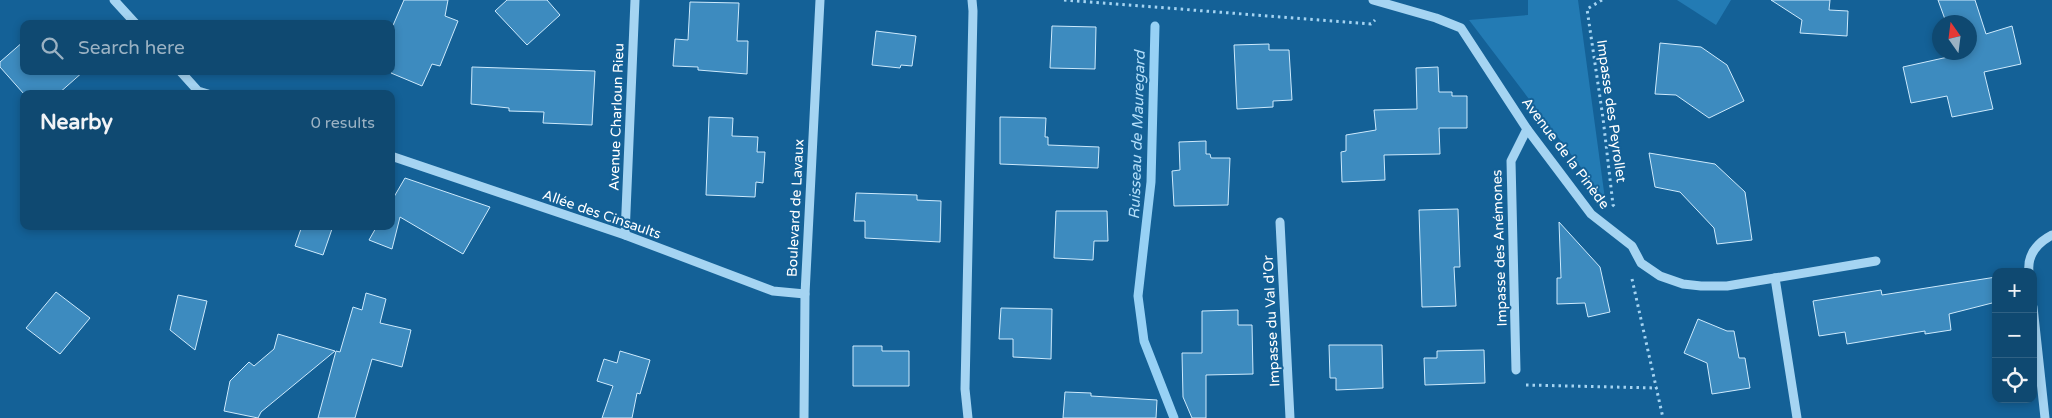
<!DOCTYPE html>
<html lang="en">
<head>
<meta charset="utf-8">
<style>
  :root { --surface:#0f4971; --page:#185076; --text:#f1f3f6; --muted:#9bb2c3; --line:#2f6184 }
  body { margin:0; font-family:"Varela Round",sans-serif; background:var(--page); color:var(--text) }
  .controls { position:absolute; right:15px; bottom:15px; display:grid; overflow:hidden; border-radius:10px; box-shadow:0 2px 8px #0003 }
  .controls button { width:45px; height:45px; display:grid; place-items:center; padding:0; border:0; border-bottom:1px solid var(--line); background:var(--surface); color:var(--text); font:25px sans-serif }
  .compass { position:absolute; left:1932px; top:15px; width:45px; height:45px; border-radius:50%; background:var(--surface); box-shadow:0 2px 8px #0003; rotate:346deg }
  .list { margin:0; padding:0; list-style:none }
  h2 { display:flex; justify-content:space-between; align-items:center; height:65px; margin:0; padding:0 20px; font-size:21px }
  h2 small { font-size:16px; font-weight:400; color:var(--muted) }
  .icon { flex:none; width:28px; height:28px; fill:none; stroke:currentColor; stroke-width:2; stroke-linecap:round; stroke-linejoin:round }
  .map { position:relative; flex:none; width:2052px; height:418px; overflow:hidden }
  .search { position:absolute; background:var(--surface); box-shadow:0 2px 8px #0003; left:20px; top:20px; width:375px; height:55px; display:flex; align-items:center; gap:12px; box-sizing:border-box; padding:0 18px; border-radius:10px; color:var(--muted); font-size:19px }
  .panel { position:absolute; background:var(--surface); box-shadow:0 2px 8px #0003; left:20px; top:90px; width:375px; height:140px; border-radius:10px }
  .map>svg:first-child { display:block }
  .green { fill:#237bb4 }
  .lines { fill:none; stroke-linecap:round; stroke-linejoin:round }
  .stream { stroke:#97d1f5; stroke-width:9 }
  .building { fill:#3d8bbf; stroke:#cdeafd }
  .path { stroke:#a5d4f2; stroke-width:3; stroke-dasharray:2.5 4; stroke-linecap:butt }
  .minor { stroke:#a5d4f2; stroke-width:9 }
  .labels { text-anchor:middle; stroke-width:4; stroke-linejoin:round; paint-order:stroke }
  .street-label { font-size:14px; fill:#fff; stroke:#146197 }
  .water-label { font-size:15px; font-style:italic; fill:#b1ddf9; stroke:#146197 }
</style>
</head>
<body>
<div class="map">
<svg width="2052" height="418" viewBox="0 0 2052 418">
  <rect width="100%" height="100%" fill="#146197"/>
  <g class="green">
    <polygon points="1528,0 1578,0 1605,199 1469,20 1528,15"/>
    <polygon points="1677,0 1731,0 1716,25"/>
  </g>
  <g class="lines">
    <polyline class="stream" points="1155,26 1151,182 1138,296 1144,341 1174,418"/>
  </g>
  <g class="building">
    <polygon points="404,0 448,0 445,16 458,21 440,66 432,64 422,86 391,73 391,30"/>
    <polygon points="507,0 547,0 560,15 527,45 495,11"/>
    <polygon points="1771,0 1830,0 1829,10 1848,11 1847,36 1800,33 1802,20"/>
    <polygon points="1938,0 1975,0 1986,34 2012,26 2021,64 1984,72 1993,109 1952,117 1947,96 1911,103 1903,67 1957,55 1956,52 1970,52 1970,22 1946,22"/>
    <polygon points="690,2 739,3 737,41 748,41 747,74 698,70 698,67 673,66 675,39 688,40"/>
    <polygon points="1052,26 1096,27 1095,69 1050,68"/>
    <polygon points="876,31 916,36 912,66 901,65 900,68 872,65"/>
    <polygon points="24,41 24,71 84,71 58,94 24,94 0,67 0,62"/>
    <polygon points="1660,43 1701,47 1727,65 1744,101 1709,118 1676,95 1655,94"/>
    <polygon points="1269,44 1269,50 1289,50 1292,100 1273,101 1273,107 1237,109 1234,45"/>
    <polygon points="472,67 595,71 592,125 543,123 544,112 509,111 509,108 471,104"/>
    <polygon points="1438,67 1439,92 1452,92 1452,96 1467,96 1467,128 1439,128 1440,154 1384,155 1385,180 1342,182 1341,152 1346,151 1346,135 1376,130 1374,110 1417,109 1416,68"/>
    <polygon points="709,117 733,118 732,136 758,137 757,152 765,152 763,183 756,182 755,197 706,195"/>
    <polygon points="1000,117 1046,118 1045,137 1048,137 1048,145 1099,147 1098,168 1000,164"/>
    <polygon points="1206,141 1206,154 1210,154 1211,158 1230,158 1228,205 1174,206 1172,171 1180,170 1179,142"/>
    <polygon points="1649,153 1715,164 1745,192 1752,240 1717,244 1714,228 1680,192 1655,187"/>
    <polygon points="405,178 490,207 463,254 400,217 392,249 369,240 377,226 391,226 391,202"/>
    <polygon points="856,193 917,195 917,200 941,201 940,242 865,238 865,221 854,221"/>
    <polygon points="1458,209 1460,267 1454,267 1456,306 1422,307 1419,210"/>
    <polygon points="1056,211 1107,211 1108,241 1094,241 1093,260 1054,258"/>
    <polygon points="1559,222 1600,267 1610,312 1588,317 1585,303 1557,304 1557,278 1561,278"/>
    <polygon points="302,226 333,226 323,255 295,246"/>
    <polygon points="1996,277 1996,302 1949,314 1951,330 1925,334 1925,331 1847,344 1845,332 1819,336 1813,301 1881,290 1882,295"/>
    <polygon points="56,292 90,318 60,354 26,328"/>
    <polygon points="366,293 386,299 380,323 411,330 402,367 372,359 355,418 318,418 336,351 340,352 353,307 362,310"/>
    <polygon points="178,295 207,301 195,350 170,330"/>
    <polygon points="1001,308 1052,309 1051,359 1013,357 1013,339 999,339"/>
    <polygon points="1238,310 1238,325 1252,325 1253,374 1206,375 1206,418 1192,418 1183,397 1182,353 1202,353 1202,311"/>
    <polygon points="1698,319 1727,331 1734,331 1739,358 1745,358 1750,388 1712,394 1707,363 1684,353"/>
    <polygon points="278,334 335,351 261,412 258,418 224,411 230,381 249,362 254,366 274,349"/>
    <polygon points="1329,345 1382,345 1383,388 1336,390 1336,378 1330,378"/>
    <polygon points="853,346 882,346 882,351 909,351 909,386 853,386"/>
    <polygon points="1484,350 1485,383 1425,385 1424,358 1437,358 1437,351"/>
    <polygon points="620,351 650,360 640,394 637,393 632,418 602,418 613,386 597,381 604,359 617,363"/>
    <polygon points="1065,392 1091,393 1091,396 1157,400 1156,418 1063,418"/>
  </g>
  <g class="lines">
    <g class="path">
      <polyline points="1064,0 1371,24 1375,20"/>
      <polyline points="1602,0 1587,9 1603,118 1613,205 1615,207"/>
      <polyline points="1632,279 1663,418"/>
      <polyline points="1526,385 1657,388"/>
    </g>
    <g class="minor">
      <polyline points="114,0 136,24"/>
      <polyline points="1373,0 1436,18 1461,28 1527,129 1591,214 1632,246 1641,263 1660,276 1683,284 1701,286 1727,286 1876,261"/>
      <polyline points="180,71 198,91 208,94"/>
      <polyline points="391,156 625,235 773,291 805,294"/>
      <polyline points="1280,222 1290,418"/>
      <polyline points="625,235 635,0"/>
      <path d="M2029,272C2027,254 2037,243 2052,235"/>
      <polyline points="1775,278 1797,418"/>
      <polyline points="2033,307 2045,418"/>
      <polyline points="1516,370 1511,161 1527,129"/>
      <polyline points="804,418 805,294 820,0"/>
      <polyline points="968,418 965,389 973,11 972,0"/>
    </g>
  </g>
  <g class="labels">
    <g class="street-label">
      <text transform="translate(1612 111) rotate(82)" y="5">Impasse des Peyrollet</text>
      <text transform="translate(616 117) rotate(-88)" y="5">Avenue Charloun Rieu</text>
      <text transform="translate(1566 153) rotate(53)" y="5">Avenue de la Pinède</text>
      <text transform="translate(795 208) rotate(-87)" y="5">Boulevard de Lavaux</text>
      <text transform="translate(602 214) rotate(19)" y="5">Allée des Cinsaults</text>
      <text transform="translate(1499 248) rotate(-92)" y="5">Impasse des Anémones</text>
      <text transform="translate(1271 321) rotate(-93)" y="5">Impasse du Val d'Or</text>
    </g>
    <g class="water-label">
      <text transform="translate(1137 135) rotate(-88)" y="5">Ruisseau de Mauregard</text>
    </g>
  </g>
</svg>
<div class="controls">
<button>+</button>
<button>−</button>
<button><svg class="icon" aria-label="locate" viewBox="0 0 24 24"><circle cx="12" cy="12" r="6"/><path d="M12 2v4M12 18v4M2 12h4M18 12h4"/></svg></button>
</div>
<svg class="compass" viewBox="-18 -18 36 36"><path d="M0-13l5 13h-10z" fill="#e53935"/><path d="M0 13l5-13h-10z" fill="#9bb2c3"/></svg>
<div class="search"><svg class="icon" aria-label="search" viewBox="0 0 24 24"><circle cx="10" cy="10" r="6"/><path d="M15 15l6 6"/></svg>Search here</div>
<section class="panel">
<h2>Nearby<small>0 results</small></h2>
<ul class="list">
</ul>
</section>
</div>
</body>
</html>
